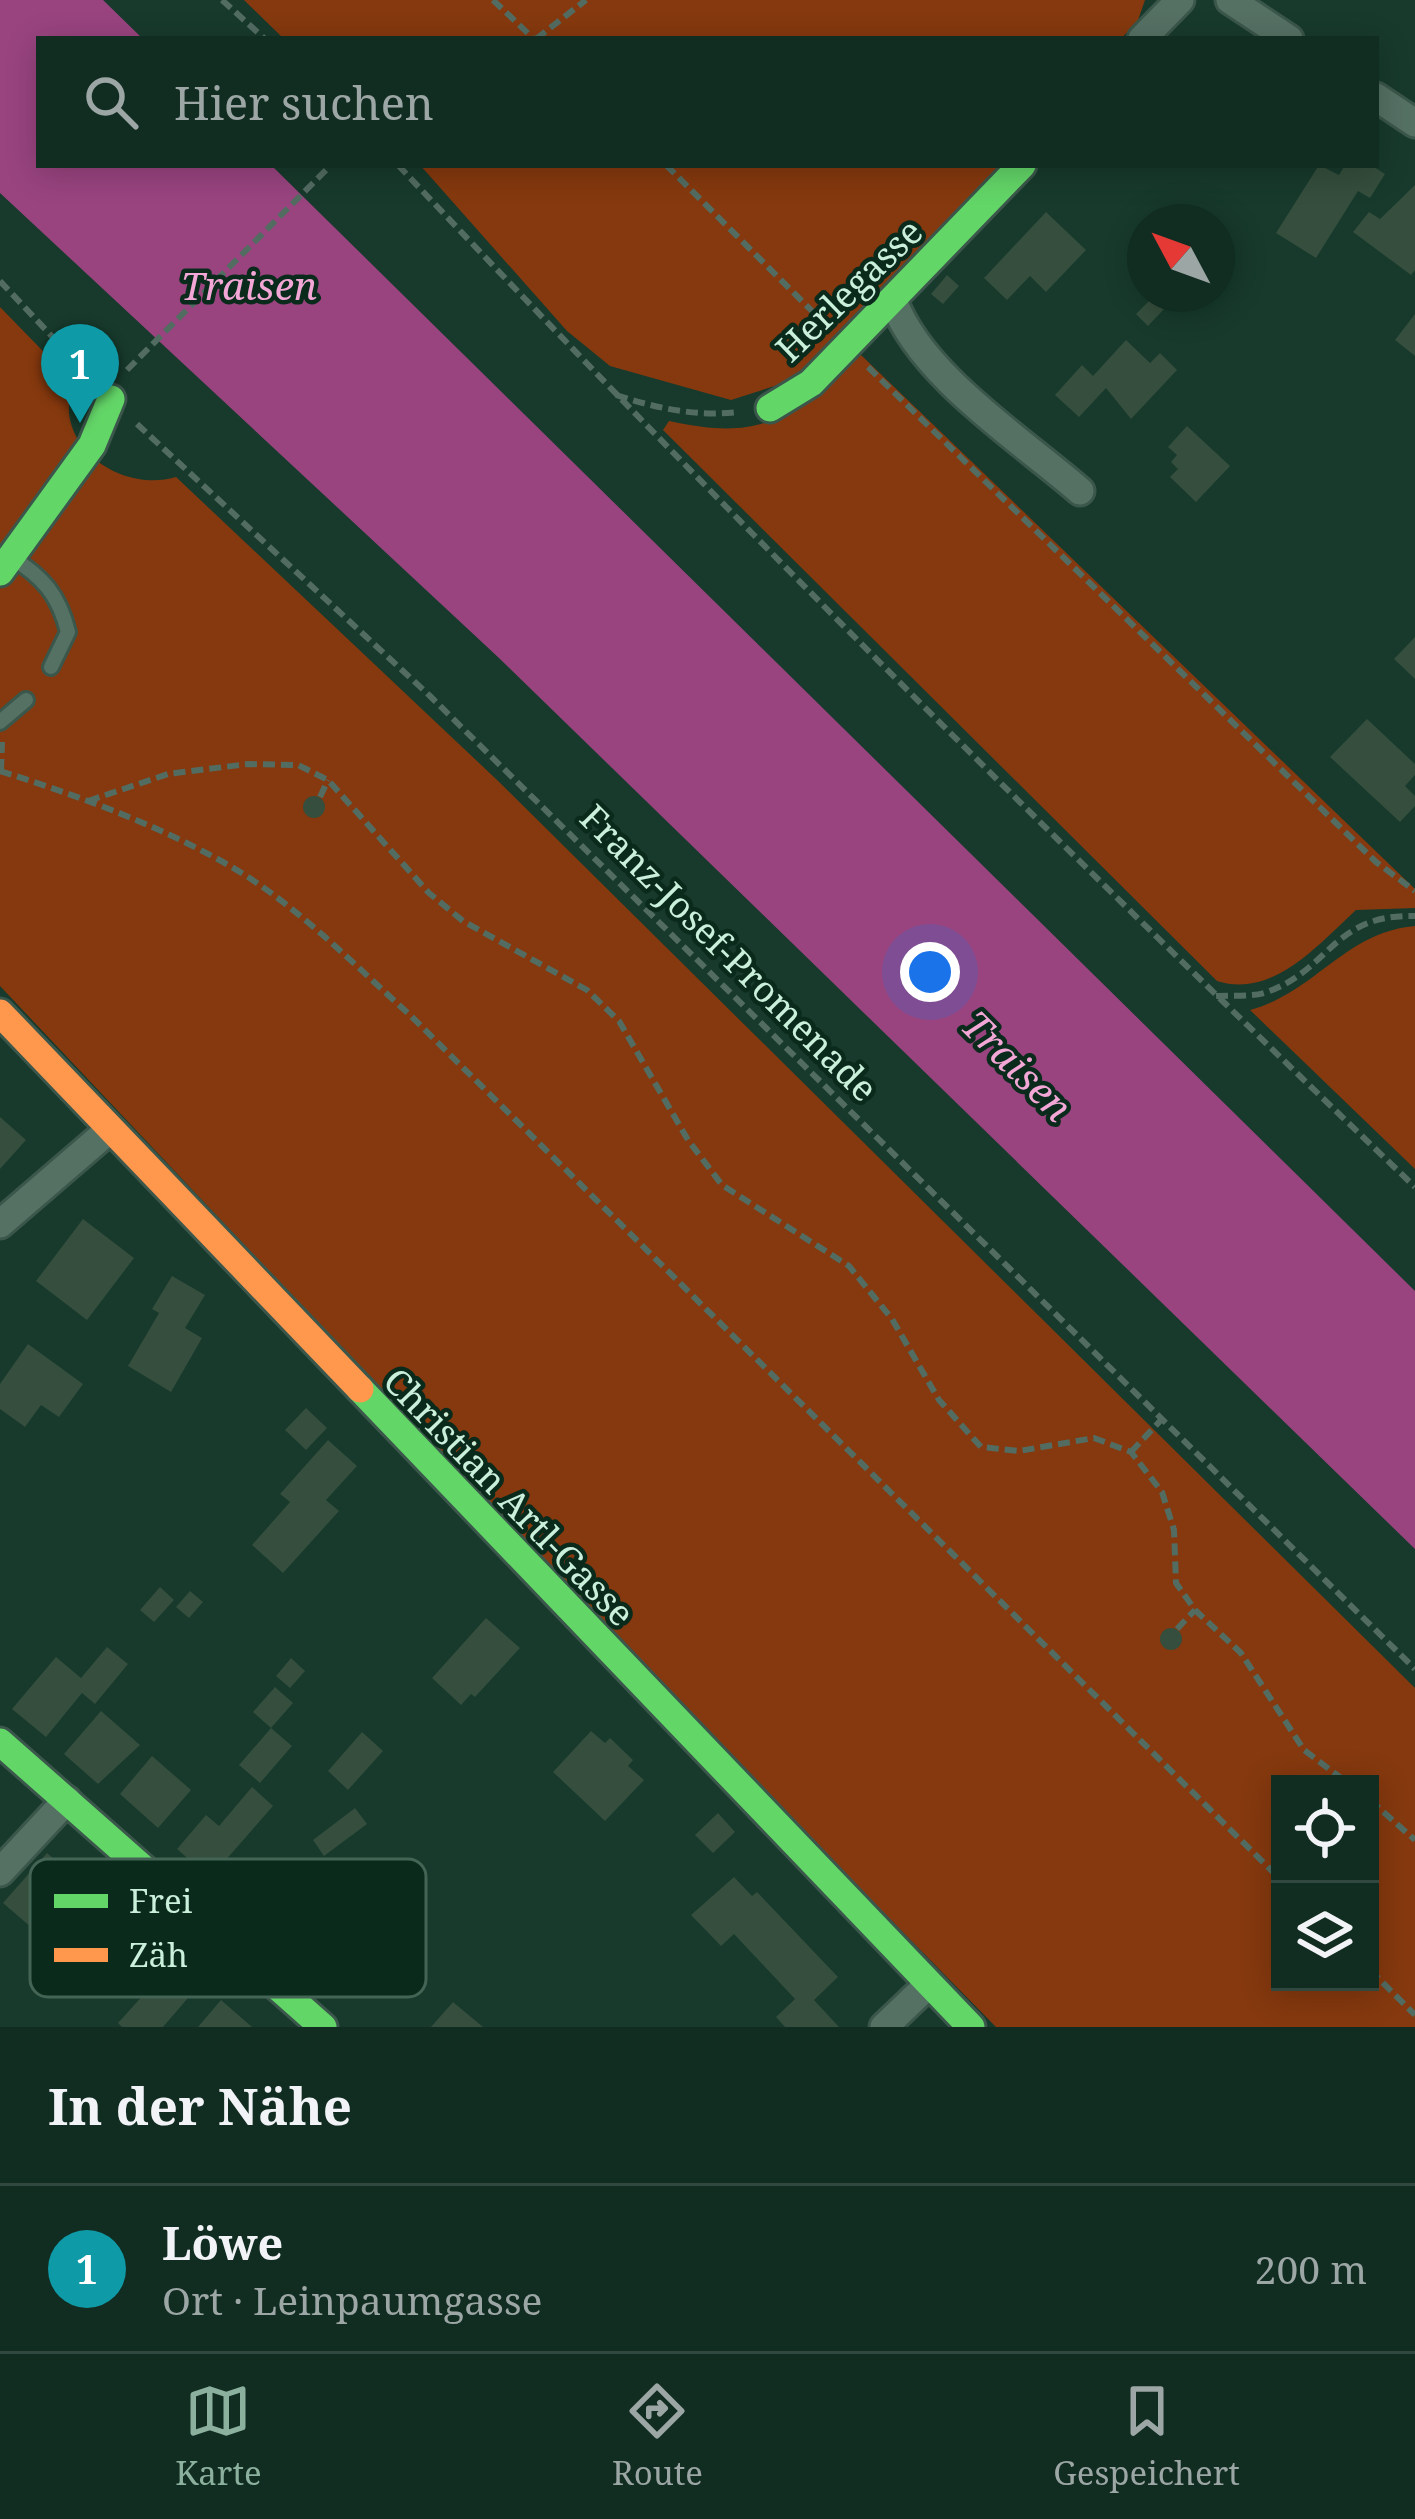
<!DOCTYPE html>
<html lang="de">
<head>
<meta charset="utf-8">
<style>
  :root { --surface:#112c21; --page:#1e382e; --text:#f1f3f6; --muted:#9ca7a5; --line:#30483f; --accent:#8bb09e }
  body { margin:0; font-family:"Noto Serif",serif; background:var(--page); color:var(--text) }
  .controls { position:absolute; right:36px; bottom:36px; display:grid; overflow:hidden; border-radius:0px; box-shadow:0 6px 30px #0003 }
  .controls button { width:108px; height:108px; display:grid; place-items:center; padding:0; border:0; border-bottom:3px solid var(--line); background:var(--surface); color:var(--text); font:60px sans-serif }
  .compass { position:absolute; left:1127px; top:204px; width:108px; height:108px; border-radius:50%; background:var(--surface); box-shadow:0 6px 30px #0003; rotate:311deg }
  .you { position:absolute; left:930px; top:972px; width:42px; height:42px; margin:-30px; border:9px solid #fff; border-radius:50%; background:#1a73e8; box-shadow:0 0 0 18px #1a73e833 }
  .badge { display:grid; place-items:center; width:78px; height:78px; border-radius:50%; background:var(--accent); color:#fff; font-size:39px; font-weight:700 }
  .pin { position:absolute; translate:-50% -99px; filter:drop-shadow(0 3px 6px #0008) }
  .pin::after { content:''; position:absolute; top:63px; width:42px; height:36px; background:inherit; clip-path:polygon(0 0,100% 0,50% 100%) }
  .list { margin:0; padding:0; list-style:none }
  h2 { display:flex; justify-content:space-between; align-items:center; height:156px; margin:0; padding:0 48px; font-size:51px }
  h2 small { font-size:39px; font-weight:400; color:var(--muted) }
  .list li { display:grid; grid-template-columns:78px 1fr auto; gap:36px; align-items:center; box-sizing:border-box; height:168px; padding:0 48px; border-top:3px solid var(--line) }
  .list b { display:block; font-size:45px; white-space:nowrap }
  .list p { margin:0; font-size:39px; white-space:nowrap; color:var(--muted) }
  .list em { font-size:39px; font-style:normal; color:var(--muted) }
  .icon { flex:none; width:66px; height:66px; fill:none; stroke:currentColor; stroke-width:2; stroke-linecap:round; stroke-linejoin:round }
  .map { position:relative; flex:none; width:1415px; height:2027px; overflow:hidden }
  .search { position:absolute; background:var(--surface); box-shadow:0 6px 30px #0003; left:36px; right:36px; top:36px; height:132px; display:flex; align-items:center; gap:30px; box-sizing:border-box; padding:0 42px; border-radius:0px; color:var(--muted); font-size:45px }
  .sheet { height:324px; background:var(--surface) }
  nav { display:flex; justify-content:space-around; align-items:center; box-sizing:border-box; height:168px; border-top:3px solid var(--line); background:var(--surface); font-size:33px; color:var(--muted) }
  nav a { display:grid; justify-items:center; gap:6px }
  nav .on { color:var(--accent) }
  .map>svg:first-child { display:block }
  .green { fill:#86390e; fill-rule:evenodd }
  .water { fill:#99447f }
  .building { fill:#354e3d }
  .lines { fill:none; stroke-linecap:round; stroke-linejoin:round }
  .lane-casing { stroke:#3b564a; stroke-width:20 }
  .street-casing { stroke:#3b564a; stroke-width:33 }
  .fast-casing { stroke:#3b564a; stroke-width:33 }
  .slow-casing { stroke:#3b564a; stroke-width:33 }
  .path { stroke:#536c62; stroke-width:6; stroke-dasharray:12 6; stroke-linecap:butt }
  .lane { stroke:#557164; stroke-width:14 }
  .street { stroke:#557164; stroke-width:27 }
  .fast { stroke:#63d668; stroke-width:27 }
  .slow { stroke:#ff974d; stroke-width:27 }
  .labels { text-anchor:middle; stroke-width:9; stroke-linejoin:round; paint-order:stroke }
  .street-label { font-size:36px; fill:#caefdb; stroke:#0a2a1c }
  .water-label { font-size:39px; font-style:italic; fill:#f2a7d6; stroke:#0a2a1c }
  .key { fill:#0a2a1c; stroke:#446555; stroke-width:3 }
  .key-label { font-size:33px; fill:#caefdb }
</style>
</head>
<body>
<div class="map">
<svg width="1415" height="2027" viewBox="0 0 1415 2027">
  <rect width="100%" height="100%" fill="#173a2c"/>
  <g class="green">
    <polygon points="244,0 1145,0 1138,20 1121,39 284,39"/>
    <polygon points="420,165 1006,165 844,339 784,383 731,400 610,366 567,331"/>
    <path d="M0,307L74,383C49,443 120,494 176,477L496,779L1415,1688V2027H996L656,1681L0,986ZM1280,1784H1370V1982H1280Z"/>
    <path d="M861,355L1415,889V908L1356,910C1318,945 1272,999 1217,981L663,430L669,421C769,443 788,415 861,355Z"/>
    <path d="M1415,926V1169L1250,1010C1316,992 1345,932 1415,926Z"/>
  </g>
  <polygon class="water" points="0,0 103,0 143,39 39,39 39,165 271,165 1415,1291 1415,1549 499,658 0,193"/>
  <g class="building">
    <polygon points="1319,165 1339,175 1345,165 1371,165 1385,174 1370,198 1358,191 1316,258 1276,233"/>
    <polygon points="1415,185 1415,270 1411,275 1353,232 1369,212 1380,219"/>
    <polygon points="1046,212 1086,250 1046,292 1030,276 1007,300 984,278"/>
    <polygon points="947,275 959,286 943,304 931,294"/>
    <polygon points="1153,297 1164,309 1148,326 1136,314"/>
    <polygon points="1415,314 1415,356 1395,340"/>
    <polygon points="1126,340 1150,363 1160,353 1177,370 1131,419 1106,388 1079,417 1055,395 1082,365 1093,376"/>
    <polygon points="1187,426 1230,466 1196,502 1170,477 1178,469 1171,462 1177,455 1168,447"/>
    <polygon points="1415,637 1415,679 1394,659"/>
    <polygon points="1367,719 1415,764 1415,775 1405,786 1415,796 1415,806 1400,822 1330,757"/>
    <circle cx="314" cy="807" r="11"/>
    <polygon points="0,1117 26,1140 0,1169"/>
    <polygon points="83,1219 134,1258 87,1320 36,1281"/>
    <polygon points="172,1276 205,1295 185,1328 202,1338 171,1392 128,1366 159,1313 152,1309"/>
    <polygon points="28,1344 83,1384 59,1417 41,1405 25,1427 0,1409 0,1384"/>
    <polygon points="306,1408 327,1428 306,1450 285,1430"/>
    <polygon points="328,1440 357,1466 326,1500 339,1511 283,1573 252,1545 290,1502 280,1494"/>
    <polygon points="160,1587 174,1600 154,1622 140,1610"/>
    <polygon points="190,1591 203,1602 189,1618 176,1607"/>
    <polygon points="486,1618 520,1648 475,1697 471,1694 461,1705 432,1678"/>
    <circle cx="1171" cy="1639" r="11"/>
    <polygon points="107,1647 128,1664 95,1704 82,1693 46,1737 12,1709 56,1657 81,1678"/>
    <polygon points="291,1658 305,1671 290,1688 276,1676"/>
    <polygon points="275,1687 293,1703 271,1728 253,1712"/>
    <polygon points="101,1711 140,1745 98,1784 64,1754"/>
    <polygon points="271,1728 292,1746 260,1783 239,1765"/>
    <polygon points="591,1731 605,1743 610,1738 633,1760 628,1766 644,1780 605,1821 553,1772"/>
    <polygon points="362,1732 383,1751 348,1790 328,1771"/>
    <polygon points="152,1756 191,1790 158,1828 120,1794"/>
    <polygon points="252,1787 273,1806 210,1878 177,1849 206,1815 219,1826"/>
    <polygon points="355,1808 367,1824 324,1856 313,1840"/>
    <polygon points="718,1813 735,1832 713,1853 695,1835"/>
    <polygon points="47,1853 83,1884 39,1934 3,1903"/>
    <polygon points="734,1877 752,1896 757,1892 838,1977 814,2000 839,2027 785,2027 776,2017 795,1999 734,1934 721,1946 691,1915"/>
    <polygon points="169,1951 200,1984 163,2027 122,2027 118,2023 146,1992 138,1986"/>
    <polygon points="221,2000 252,2027 198,2027"/>
    <polygon points="453,2002 483,2027 431,2027"/>
  </g>
  <g class="lines">
    <defs>
      <g id="lane">
        <path d="M11,557C43,577 59,595 68,632L51,667"/>
        <polyline points="0,722 26,700"/>
      </g>
      <g id="street">
        <polyline points="1230,0 1289,39"/>
        <polyline points="1142,39 1180,0"/>
        <polyline points="1376,97 1415,123"/>
        <path d="M893,300C920,375 1020,439 1080,491"/>
        <polyline points="0,1224 108,1131"/>
        <polyline points="0,1872 67,1800"/>
        <polyline points="884,2027 928,1985"/>
      </g>
      <g id="fast">
        <polyline points="770,408 811,383 1022,165"/>
        <polyline points="0,572 92,445 111,399"/>
        <polyline points="360,1389 971,2027"/>
        <polyline points="0,1742 323,2027"/>
      </g>
      <polyline id="slow" points="0,1013 360,1389"/>
    </defs>
    <use href="#lane" class="lane-casing"/>
    <use href="#street" class="street-casing"/>
    <use href="#fast" class="fast-casing"/>
    <use href="#slow" class="slow-casing"/>
    <g class="path">
      <polyline points="222,0 265,39"/>
      <polyline points="493,0 534,39"/>
      <polyline points="536,39 586,0"/>
      <path d="M398,165C727,515 1068,854 1415,1187"/>
      <polyline points="666,165 825,324"/>
      <polyline points="0,281 89,376"/>
      <polyline points="868,367 1376,862 1415,891"/>
      <polyline points="127,370 331,165"/>
      <path d="M616,395C656,408 696,417 738,412"/>
      <polyline points="137,424 430,696 1415,1669"/>
      <path d="M0,771C76,795 153,823 223,862C292,900 351,962 409,1014L1280,1879"/>
      <polyline points="1,771 2,742"/>
      <polyline points="320,797 328,780"/>
      <polyline points="88,801 168,774 248,764 298,765 328,780 429,893 463,921 587,990 619,1021 688,1140 722,1185 849,1266 892,1319 939,1400 981,1447 1019,1451 1094,1438 1131,1452 1162,1492 1174,1530 1176,1583 1195,1610 1241,1653 1304,1750 1349,1784"/>
      <path d="M1216,996C1231,995 1250,997 1264,993C1331,971 1331,914 1415,916"/>
      <polyline points="1131,1452 1161,1420"/>
      <polyline points="1177,1629 1195,1610"/>
      <polyline points="1370,1800 1415,1840"/>
      <polyline points="1370,1970 1415,2015"/>
    </g>
    <use href="#lane" class="lane"/>
    <use href="#street" class="street"/>
    <use href="#fast" class="fast"/>
    <use href="#slow" class="slow"/>
  </g>
  <g class="labels">
    <g class="street-label">
      <text transform="translate(849 290) rotate(-44)" y="13">Herlegasse</text>
      <text transform="translate(729 953) rotate(45)" y="13">Franz-Josef-Promenade</text>
      <text transform="translate(509 1497) rotate(46)" y="13">Christian Artl-Gasse</text>
    </g>
    <g class="water-label">
      <text x="249" y="300">Traisen</text>
      <text transform="translate(1017 1066) rotate(45)" y="14">Traisen</text>
    </g>
  </g>
  <rect x="30" y="1859" width="396" height="138" rx="18" class="key"/>
  <rect x="54" y="1894" width="54" height="14" fill="#63d668"/>
  <rect x="54" y="1948" width="54" height="14" fill="#ff974d"/>
  <g class="key-label">
    <text x="129" y="1913">Frei</text>
    <text x="129" y="1967">Zäh</text>
  </g>
</svg>
<div class="controls">
<button><svg class="icon" aria-label="locate" viewBox="0 0 24 24"><circle cx="12" cy="12" r="6"/><path d="M12 2v4M12 18v4M2 12h4M18 12h4"/></svg></button>
<button><svg class="icon" aria-label="layers" viewBox="0 0 24 24"><path d="M12 4l9 5-9 5-9-5zM3 14l9 5 9-5"/></svg></button>
</div>
<svg class="compass" viewBox="-18 -18 36 36"><path d="M0-13l5 13h-10z" fill="#e53935"/><path d="M0 13l5-13h-10z" fill="#9ca7a5"/></svg>
<div class="you"></div>
<div class="pin badge" style="left:80px;top:423px;background:#0f9aa8">1</div>
<div class="search"><svg class="icon" aria-label="search" viewBox="0 0 24 24"><circle cx="10" cy="10" r="6"/><path d="M15 15l6 6"/></svg>Hier suchen</div>
</div>
<section class="sheet">
<h2>In der Nähe<small></small></h2>
<ul class="list">
<li><span class="badge" style="background:#0f9aa8">1</span><div><b>Löwe</b><p>Ort · Leinpaumgasse</p></div><em>200 m</em></li>
</ul>
</section>
<nav>
<a class="on"><svg class="icon" aria-label="map" viewBox="0 0 24 24"><path d="M3 6l6-2 6 2 6-2v14l-6 2-6-2-6 2zM9 4v14M15 6v14"/></svg>Karte</a>
<a><svg class="icon" aria-label="directions" viewBox="0 0 24 24"><path d="M12 3l9 9-9 9-9-9zM9 14v-3h6M13 9l2 2-2 2"/></svg>Route</a>
<a><svg class="icon" aria-label="saved" viewBox="0 0 24 24"><path d="M7 4h10v16l-5-4-5 4z"/></svg>Gespeichert</a>
</nav>
</body>
</html>
